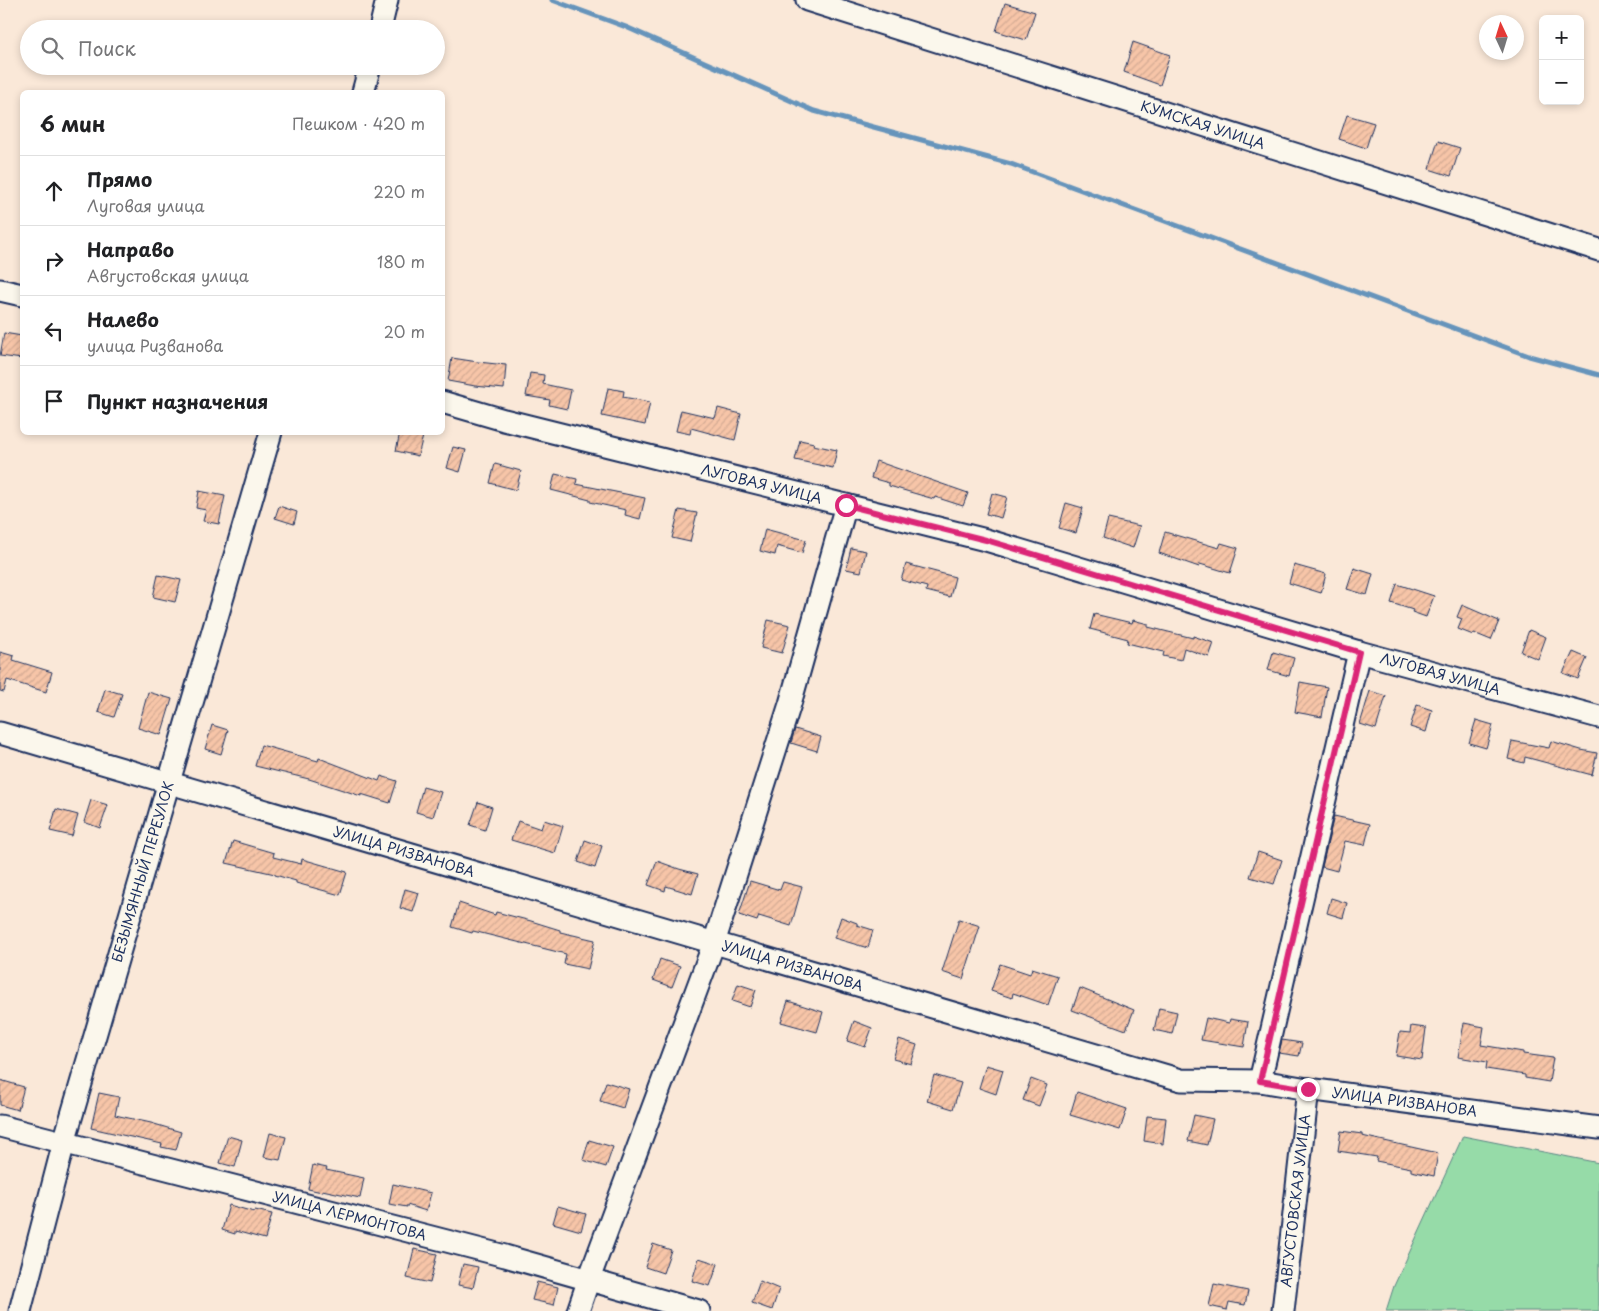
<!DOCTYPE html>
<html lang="ru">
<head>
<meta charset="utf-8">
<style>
  :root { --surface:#fff; --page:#f2f2f2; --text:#202124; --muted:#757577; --line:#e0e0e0 }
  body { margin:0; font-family:"Playpen Sans",sans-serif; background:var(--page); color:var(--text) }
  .controls { position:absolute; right:15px; top:15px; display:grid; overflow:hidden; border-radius:8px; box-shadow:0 2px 8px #0003 }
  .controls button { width:45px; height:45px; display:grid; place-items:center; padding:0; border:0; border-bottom:1px solid var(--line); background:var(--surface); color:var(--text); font:25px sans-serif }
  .compass { position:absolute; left:1479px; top:15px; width:45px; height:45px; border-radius:50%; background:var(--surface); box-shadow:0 2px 8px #0003; rotate:356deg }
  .stop { position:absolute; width:15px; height:15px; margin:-11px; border:4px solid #db2777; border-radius:50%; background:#fff }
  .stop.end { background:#db2777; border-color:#fff; box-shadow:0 1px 5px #0008 }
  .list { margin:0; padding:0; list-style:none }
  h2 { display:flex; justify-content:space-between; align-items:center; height:65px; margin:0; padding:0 20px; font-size:21px }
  h2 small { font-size:16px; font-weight:400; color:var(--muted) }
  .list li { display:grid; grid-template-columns:32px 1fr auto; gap:15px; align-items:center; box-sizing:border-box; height:70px; padding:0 20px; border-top:1px solid var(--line) }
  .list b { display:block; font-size:19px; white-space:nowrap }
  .list p { margin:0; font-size:16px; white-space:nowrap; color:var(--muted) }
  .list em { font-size:16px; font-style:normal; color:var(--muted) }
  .icon { flex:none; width:28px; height:28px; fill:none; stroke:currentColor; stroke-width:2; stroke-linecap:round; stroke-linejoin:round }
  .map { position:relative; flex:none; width:1599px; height:1311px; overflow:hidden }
  .search { position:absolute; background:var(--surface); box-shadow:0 2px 8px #0003; left:20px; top:20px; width:425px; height:55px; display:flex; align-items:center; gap:12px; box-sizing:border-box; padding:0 18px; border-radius:28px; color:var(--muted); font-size:19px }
  .panel { position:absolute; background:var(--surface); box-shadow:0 2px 8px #0003; left:20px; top:90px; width:425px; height:345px; border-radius:8px }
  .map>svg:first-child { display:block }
  .grass { fill:#96dba8; stroke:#588583 }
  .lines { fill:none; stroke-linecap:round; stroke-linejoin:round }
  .stream { stroke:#6694bb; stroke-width:5 }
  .building { fill:url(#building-hatch); stroke:#1b2f5e }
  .minor-casing { stroke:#1b2f5e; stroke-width:25 }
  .minor { stroke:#fbf7ec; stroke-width:21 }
  .route { stroke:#db2777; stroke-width:6 }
  .labels { text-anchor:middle; stroke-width:4; stroke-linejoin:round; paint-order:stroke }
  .street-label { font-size:14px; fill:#1b2f5e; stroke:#fbf7ec }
</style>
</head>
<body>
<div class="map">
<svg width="1599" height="1311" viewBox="0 0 1599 1311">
  <defs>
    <pattern id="building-hatch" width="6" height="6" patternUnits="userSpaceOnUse" patternTransform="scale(1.25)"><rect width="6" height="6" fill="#f7c5a8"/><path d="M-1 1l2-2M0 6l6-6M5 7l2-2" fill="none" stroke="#d3aa93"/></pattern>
  </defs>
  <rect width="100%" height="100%" fill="#fae8d8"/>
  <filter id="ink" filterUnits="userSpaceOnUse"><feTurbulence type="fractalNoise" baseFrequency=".02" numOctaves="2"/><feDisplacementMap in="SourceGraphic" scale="10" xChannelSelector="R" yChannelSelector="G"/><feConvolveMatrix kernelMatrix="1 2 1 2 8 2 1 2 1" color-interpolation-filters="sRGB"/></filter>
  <g filter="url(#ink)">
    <polygon class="grass" points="1463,1136 1599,1163 1599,1311 1386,1311 1394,1286"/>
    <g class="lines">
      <polyline class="stream" points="552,0 626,27 814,111 1011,164 1529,356 1599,375"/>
    </g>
    <g class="building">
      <polygon points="1005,3 1035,12 1026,40 996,31"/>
      <polygon points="1133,42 1170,55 1160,85 1124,72"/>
      <polygon points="1347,115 1374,123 1366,148 1339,139"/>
      <polygon points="1438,141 1460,148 1451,176 1429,169"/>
      <polygon points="4,333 22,336 22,359 0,356"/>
      <polygon points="452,358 478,362 506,365 504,389 475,386 448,381"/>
      <polygon points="530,373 544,375 543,384 571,390 567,409 549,405 550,400 526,396"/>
      <polygon points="608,388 624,391 623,397 650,402 645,425 602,416"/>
      <polygon points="718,408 741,414 735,440 691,428 690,434 676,431 681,410 715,418"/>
      <polygon points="400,432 424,432 418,456 396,451"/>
      <polygon points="800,440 814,443 813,445 837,450 833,468 795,460"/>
      <polygon points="453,447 466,450 460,472 447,468"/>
      <polygon points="876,461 968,493 963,506 935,497 934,499 889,486 889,483 871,478"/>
      <polygon points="495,464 521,471 516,490 490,483"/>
      <polygon points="555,474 577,479 576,484 645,498 640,519 625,515 626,510 590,502 590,500 551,490"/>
      <polygon points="199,491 225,496 219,524 203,521 206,510 196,508"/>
      <polygon points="992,493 1007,497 1001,518 986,514"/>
      <polygon points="1066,503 1083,508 1076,533 1059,528"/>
      <polygon points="279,506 297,512 294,524 275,518"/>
      <polygon points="679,510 697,513 690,542 672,538"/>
      <polygon points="1108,519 1140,526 1133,548 1103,538"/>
      <polygon points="765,529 806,540 802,553 777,546 775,555 760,551"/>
      <polygon points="1165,532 1219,548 1221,543 1238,548 1230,573 1200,564 1199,567 1159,553"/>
      <polygon points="851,548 866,551 861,572 846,569"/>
      <polygon points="906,564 955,577 950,597 926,591 927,587 901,580"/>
      <polygon points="1294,565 1326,574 1321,593 1289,583"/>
      <polygon points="1354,568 1373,574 1367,595 1347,589"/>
      <polygon points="158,575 181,580 175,602 153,597"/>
      <polygon points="1397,584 1434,596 1426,617 1412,612 1413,610 1391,603"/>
      <polygon points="1462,605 1499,621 1491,640 1474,633 1473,635 1458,629 1462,619 1457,617"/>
      <polygon points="1094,614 1132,623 1133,620 1148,624 1148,627 1193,638 1193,636 1214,643 1209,657 1184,648 1181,660 1163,656 1164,652 1127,643 1128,639 1090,629"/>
      <polygon points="768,620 790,625 782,653 761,648"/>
      <polygon points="1529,630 1546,637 1538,659 1521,652"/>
      <polygon points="0,652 14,656 13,660 52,672 46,692 7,680 4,692 0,691"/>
      <polygon points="1273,652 1294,658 1289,676 1268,670"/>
      <polygon points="1573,652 1587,658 1578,679 1563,673"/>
      <polygon points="1300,682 1327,687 1322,717 1295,712"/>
      <polygon points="105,689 122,694 114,717 98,712"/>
      <polygon points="1370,691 1386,696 1376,729 1360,724"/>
      <polygon points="148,692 172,699 161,735 138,728"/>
      <polygon points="1417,705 1432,710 1426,732 1410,727"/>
      <polygon points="1476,720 1493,725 1486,748 1469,743"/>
      <polygon points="212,725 228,730 221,754 205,749"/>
      <polygon points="795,729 821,737 817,751 791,743"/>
      <polygon points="1512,741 1549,748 1551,741 1581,750 1597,753 1592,775 1525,757 1524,763 1508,759"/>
      <polygon points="261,745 318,761 319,758 379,781 381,776 397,781 390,803 361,794 361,796 309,779 255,766"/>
      <polygon points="423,787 441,792 433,817 416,812"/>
      <polygon points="91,800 108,805 100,828 84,822"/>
      <polygon points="478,802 492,807 485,830 470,825"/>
      <polygon points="56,809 78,815 72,836 50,831"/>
      <polygon points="1334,816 1370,824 1365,845 1345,841 1337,871 1322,867"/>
      <polygon points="544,820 563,826 555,853 511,840 518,821 541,829"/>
      <polygon points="585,840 602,846 595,868 578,862"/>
      <polygon points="233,841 274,853 273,857 301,864 302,859 347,872 340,895 296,883 296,881 275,875 275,874 226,863"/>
      <polygon points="1258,852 1282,860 1274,884 1250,877"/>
      <polygon points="657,861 679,869 698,874 692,894 666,886 665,891 648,885"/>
      <polygon points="750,881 780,890 783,882 802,887 791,926 759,916 757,921 739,915"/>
      <polygon points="405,889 419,893 413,912 400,908"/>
      <polygon points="1331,898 1347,903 1343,918 1327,913"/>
      <polygon points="459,903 495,915 496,912 531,921 560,930 560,932 595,940 588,969 564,964 566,954 473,931 472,933 452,927"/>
      <polygon points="841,917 857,923 857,925 873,930 868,948 834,938"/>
      <polygon points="959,919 980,926 963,979 942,972"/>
      <polygon points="660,959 680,966 672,987 653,980"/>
      <polygon points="1000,964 1030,974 1032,968 1058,976 1048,1005 1013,993 1012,998 991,991"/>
      <polygon points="738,984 756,990 750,1007 732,1001"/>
      <polygon points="1080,988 1134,1010 1126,1030 1072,1010"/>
      <polygon points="788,1001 823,1012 817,1032 781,1022"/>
      <polygon points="1159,1008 1177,1012 1172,1034 1154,1030"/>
      <polygon points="1206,1018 1229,1023 1230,1019 1248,1022 1244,1047 1201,1040"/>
      <polygon points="854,1021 872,1028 865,1047 847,1041"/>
      <polygon points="1464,1023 1484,1027 1481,1045 1523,1052 1523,1054 1553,1058 1549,1082 1525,1078 1525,1075 1486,1069 1487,1062 1458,1057"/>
      <polygon points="1411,1026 1426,1028 1422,1060 1396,1056 1400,1032 1410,1033"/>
      <polygon points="899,1039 917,1045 911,1064 893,1059"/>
      <polygon points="1282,1040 1302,1043 1299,1056 1279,1053"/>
      <polygon points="986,1065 1003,1070 996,1094 979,1088"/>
      <polygon points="934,1075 961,1083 953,1109 927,1101"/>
      <polygon points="1031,1079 1047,1085 1039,1106 1023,1100"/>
      <polygon points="0,1080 24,1087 18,1110 0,1105"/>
      <polygon points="606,1082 629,1089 623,1108 600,1101"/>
      <polygon points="1077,1092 1127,1109 1120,1130 1070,1115"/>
      <polygon points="99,1093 119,1097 115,1115 151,1123 181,1132 176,1150 161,1147 162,1144 91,1128"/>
      <polygon points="1194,1115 1213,1119 1207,1145 1188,1141"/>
      <polygon points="1147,1116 1166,1118 1163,1144 1144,1141"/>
      <polygon points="1341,1131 1362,1134 1362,1136 1438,1153 1434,1176 1411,1171 1411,1168 1376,1161 1377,1157 1338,1151"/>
      <polygon points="270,1133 286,1137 280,1160 264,1157"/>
      <polygon points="228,1136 242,1140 235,1167 220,1163"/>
      <polygon points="589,1140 613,1147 606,1167 583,1160"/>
      <polygon points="313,1165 327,1168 326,1170 364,1178 360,1198 322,1190 322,1192 308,1189"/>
      <polygon points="393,1184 431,1193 426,1211 407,1205 407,1207 389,1204"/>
      <polygon points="229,1205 254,1212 255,1210 272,1214 265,1239 235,1231 235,1234 222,1230"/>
      <polygon points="558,1206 586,1214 581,1231 553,1223"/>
      <polygon points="653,1244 671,1250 663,1273 645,1267"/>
      <polygon points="414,1249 437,1254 430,1283 407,1278"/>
      <polygon points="699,1258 718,1264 710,1286 692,1281"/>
      <polygon points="463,1264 478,1267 473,1288 458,1285"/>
      <polygon points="760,1281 779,1289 772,1310 752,1303"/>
      <polygon points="537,1282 558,1287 554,1305 532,1300"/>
      <polygon points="1214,1284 1248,1291 1245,1305 1229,1302 1227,1310 1209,1306"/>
    </g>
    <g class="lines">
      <defs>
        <g id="minor">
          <path id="s1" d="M807,0L1599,250"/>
          <polyline points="380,29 387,0"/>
          <polyline points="363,92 370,66"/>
          <polyline points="0,290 22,295"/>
          <path id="s2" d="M442,402L504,420L986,540L1359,652L1599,717"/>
          <path id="s3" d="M0,733L1181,1080L1260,1081L1308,1089L1599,1128"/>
          <polyline points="1260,1081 1359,652"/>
          <path id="s4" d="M0,1126L505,1256L699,1311"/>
          <path id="s5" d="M20,1311L64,1142L271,432"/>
          <polyline points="578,1311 589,1279 714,943 790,704 846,505"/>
          <path id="s6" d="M1283,1311L1308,1089"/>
        </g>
      </defs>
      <use href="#minor" class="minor-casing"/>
      <use href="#minor" class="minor"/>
    </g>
  </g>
  <g class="lines" filter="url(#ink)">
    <polyline class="route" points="846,505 986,540 1359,652 1260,1081 1308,1089"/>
  </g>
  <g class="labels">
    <g class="street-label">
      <text dy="5" stroke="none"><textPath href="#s1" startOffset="415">КУМСКАЯ УЛИЦА</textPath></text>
      <text dy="5" stroke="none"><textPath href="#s2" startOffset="330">ЛУГОВАЯ УЛИЦА</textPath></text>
      <text dy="5" stroke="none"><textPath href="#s2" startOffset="1035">ЛУГОВАЯ УЛИЦА</textPath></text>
      <text dy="5" stroke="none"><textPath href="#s3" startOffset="421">УЛИЦА РИЗВАНОВА</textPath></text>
      <text dy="5" stroke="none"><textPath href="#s5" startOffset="456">БЕЗЫМЯННЫЙ ПЕРЕУЛОК</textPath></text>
      <text dy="5" stroke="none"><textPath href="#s3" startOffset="826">УЛИЦА РИЗВАНОВА</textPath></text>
      <text dy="5" stroke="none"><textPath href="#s3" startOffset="1456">УЛИЦА РИЗВАНОВА</textPath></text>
      <text dy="5" stroke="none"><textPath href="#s6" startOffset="111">АВГУСТОВСКАЯ УЛИЦА</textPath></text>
      <text dy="5" stroke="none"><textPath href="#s4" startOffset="361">УЛИЦА ЛЕРМОНТОВА</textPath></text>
    </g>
  </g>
</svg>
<div class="controls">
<button>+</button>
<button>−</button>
</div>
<svg class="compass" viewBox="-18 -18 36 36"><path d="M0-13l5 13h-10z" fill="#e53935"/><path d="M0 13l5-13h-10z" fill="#757577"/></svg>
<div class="stop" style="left:846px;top:505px"></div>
<div class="stop end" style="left:1308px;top:1089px"></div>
<div class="search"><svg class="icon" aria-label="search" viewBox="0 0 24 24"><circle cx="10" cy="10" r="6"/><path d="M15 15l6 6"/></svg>Поиск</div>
<section class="panel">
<h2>6 мин<small>Пешком · 420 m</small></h2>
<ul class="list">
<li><svg class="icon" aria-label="ahead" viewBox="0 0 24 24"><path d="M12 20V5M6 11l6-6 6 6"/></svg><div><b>Прямо</b><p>Луговая улица</p></div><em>220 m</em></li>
<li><svg class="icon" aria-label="right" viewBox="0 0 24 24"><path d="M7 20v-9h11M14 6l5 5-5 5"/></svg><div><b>Направо</b><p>Августовская улица</p></div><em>180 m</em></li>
<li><svg class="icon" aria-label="left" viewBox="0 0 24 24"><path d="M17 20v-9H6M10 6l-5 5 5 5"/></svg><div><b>Налево</b><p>улица Ризванова</p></div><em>20 m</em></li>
<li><svg class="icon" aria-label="arrive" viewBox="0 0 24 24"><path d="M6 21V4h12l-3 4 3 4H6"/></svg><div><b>Пункт назначения</b></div></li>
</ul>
</section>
</div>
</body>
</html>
